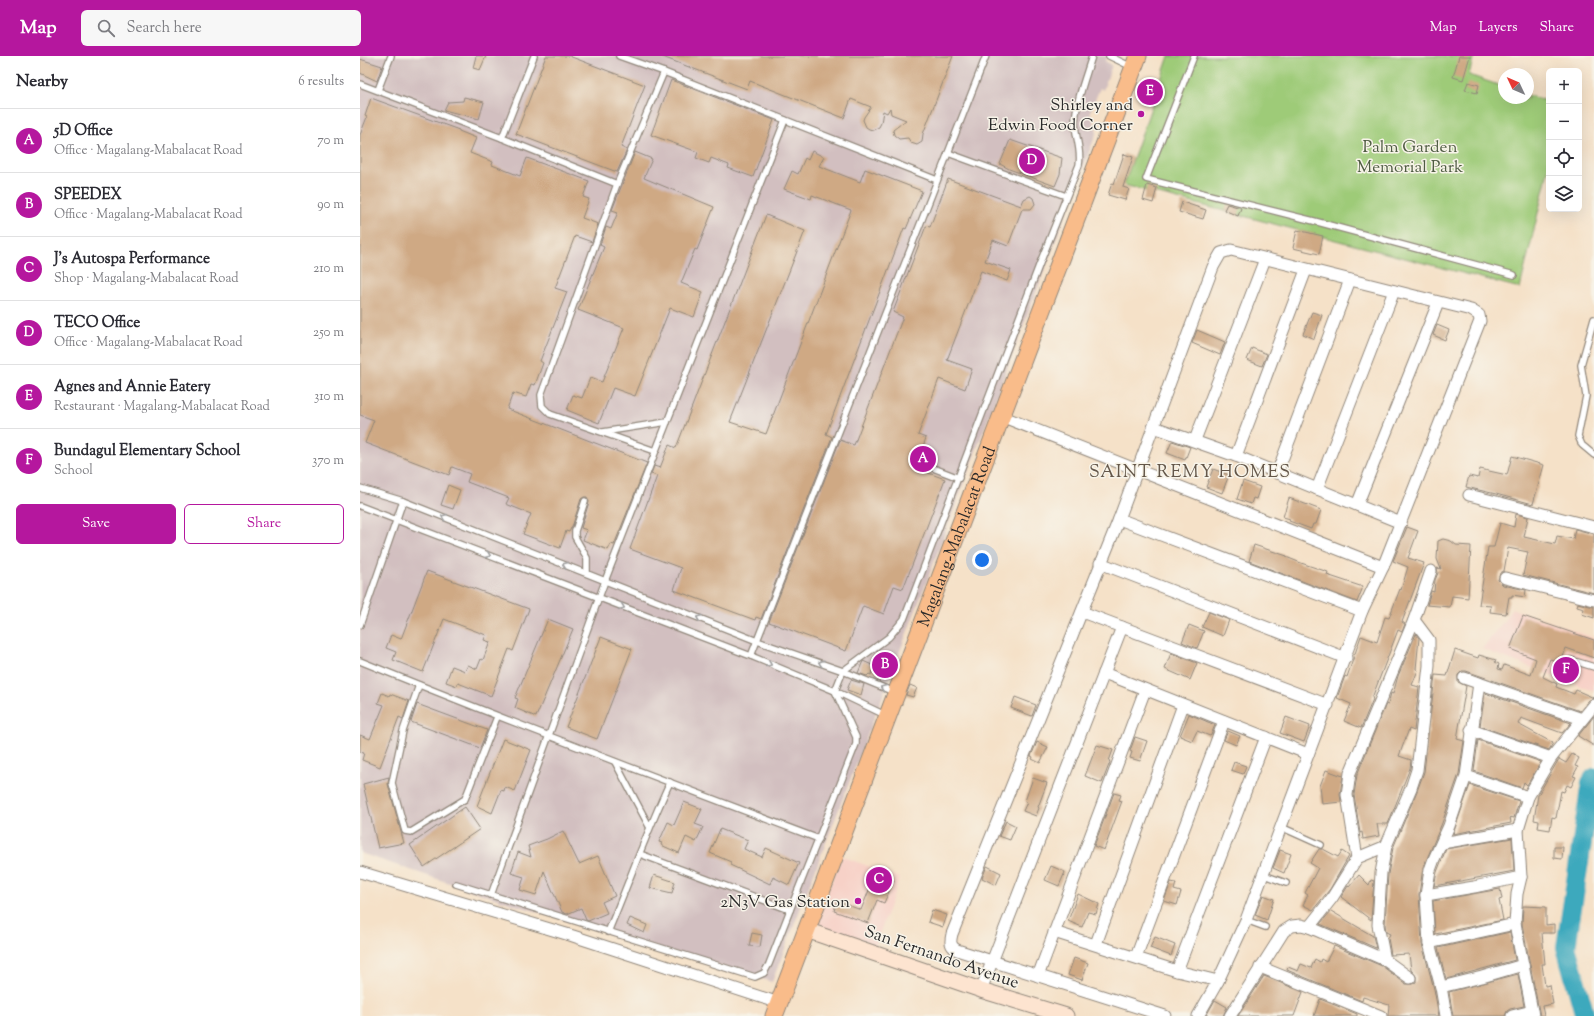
<!DOCTYPE html>
<html lang="en">
<head>
<meta charset="utf-8">
<style>
  :root { --surface:#fff; --page:#f7f7f7; --text:#2b2b33; --muted:#7c7c81; --line:#e1e1e2; --accent:#b5179e }
  body { margin:0; font-family:"Sorts Mill Goudy",serif; background:var(--page); color:var(--text) }
  .controls { position:absolute; right:12px; top:12px; display:grid; overflow:hidden; border-radius:6px; box-shadow:0 4px 16px #0002 }
  .controls button { width:36px; height:36px; display:grid; place-items:center; padding:0; border:0; border-bottom:1px solid var(--line); background:var(--surface); color:var(--text); font:20px sans-serif }
  .compass { position:absolute; left:1138px; top:12px; width:36px; height:36px; border-radius:50%; background:var(--surface); box-shadow:0 4px 16px #0002; rotate:314deg }
  .you { position:absolute; left:622px; top:504px; width:14px; height:14px; margin:-10px; border:3px solid #fff; border-radius:50%; background:#1a73e8; box-shadow:0 0 0 6px #1a73e833 }
  .badge { display:grid; place-items:center; width:26px; height:26px; border-radius:50%; background:var(--accent); color:#fff; font-size:13px; font-weight:700 }
  .pin { position:absolute; translate:-50% -50%; border:2px solid #fff; box-shadow:0 1px 4px #0006 }
  .list { margin:0; padding:0; list-style:none }
  h2 { display:flex; justify-content:space-between; align-items:center; height:52px; margin:0; padding:0 16px; font-size:17px }
  h2 small { font-size:13px; font-weight:400; color:var(--muted) }
  .list li { display:grid; grid-template-columns:26px 1fr auto; gap:12px; align-items:center; box-sizing:border-box; height:64px; padding:0 16px; border-top:1px solid var(--line) }
  .list b { display:block; font-size:15px; white-space:nowrap }
  .list p { margin:0; font-size:13px; white-space:nowrap; color:var(--muted) }
  .list em { font-size:13px; font-style:normal; color:var(--muted) }
  .actions { display:flex; gap:8px; padding:12px 16px }
  .actions a { flex:1; padding:9px 0; border:1px solid var(--accent); border-radius:6px; text-align:center; font-size:14px; color:var(--accent) }
  .actions .main { background:var(--accent); color:#fff }
  .icon { flex:none; width:22px; height:22px; fill:none; stroke:currentColor; stroke-width:2; stroke-linecap:round; stroke-linejoin:round }
  .map { position:relative; flex:none; width:1234px; height:960px; overflow:hidden }
  header { display:flex; align-items:center; gap:24px; box-sizing:border-box; height:56px; padding:0 20px; background:var(--accent); color:#fff }
  header strong { font-size:19px }
  nav { display:flex; gap:22px; margin-inline-start:auto; font-size:14px }
  .search { width:280px; height:36px; background:var(--page); display:flex; align-items:center; gap:10px; box-sizing:border-box; padding:0 14px; border-radius:6px; color:var(--muted); font-size:15px }
  main { display:flex }
  aside { flex:1; background:var(--surface) }
  .map>svg:first-child { display:block }
  .built { fill:#f7d1c7 }
  .industrial { fill:#d2bfc0 }
  .green { fill:#9ecb78; stroke:#647b52 }
  .lines { fill:none; stroke-linecap:round; stroke-linejoin:round }
  .river { stroke:#3da9bd; stroke-width:20 }
  .building { fill:#cfa984 }
  .service-casing { stroke:#90867a; stroke-width:8 }
  .minor-casing { stroke:#90867a; stroke-width:13 }
  .secondary-casing { stroke:#90867a; stroke-width:17 }
  .primary-casing { stroke:#90867a; stroke-width:19 }
  .service { stroke:#fff; stroke-width:5.5 }
  .minor { stroke:#fff; stroke-width:11 }
  .secondary { stroke:#fde4d0; stroke-width:15 }
  .primary { stroke:#f9bc8a; stroke-width:17 }
  .oneway { stroke:#a0a0a0 }
  .poi-dot { fill:#b5179e; stroke:#f7f3e8; stroke-width:1.5 }
  .labels { text-anchor:middle; stroke-width:3; stroke-linejoin:round; paint-order:stroke }
  .poi-label { font-size:17px; fill:#2b2b2b; stroke:#f7f3e8; text-anchor:end }
  .park-label { font-size:17px; fill:#4e5b42; stroke:#f7f3e8 }
  .street-label { font-size:17px; fill:#2b2b2b; stroke:#f7f3e8 }
  .neighbourhood-label { font-size:18px; letter-spacing:1px; fill:#64574a; stroke:#f7f3e8 }
</style>
</head>
<body>
<header>
<strong>Map</strong>
<div class="search"><svg class="icon" aria-label="search" viewBox="0 0 24 24"><circle cx="10" cy="10" r="6"/><path d="M15 15l6 6"/></svg>Search here</div>
<nav><a>Map</a><a>Layers</a><a>Share</a></nav>
</header>
<main>
<aside>
<h2>Nearby<small>6 results</small></h2>
<ul class="list">
<li><span class="badge">A</span><div><b>5D Office</b><p>Office · Magalang-Mabalacat Road</p></div><em>70 m</em></li>
<li><span class="badge">B</span><div><b>SPEEDEX</b><p>Office · Magalang-Mabalacat Road</p></div><em>90 m</em></li>
<li><span class="badge">C</span><div><b>J's Autospa Performance</b><p>Shop · Magalang-Mabalacat Road</p></div><em>210 m</em></li>
<li><span class="badge">D</span><div><b>TECO Office</b><p>Office · Magalang-Mabalacat Road</p></div><em>250 m</em></li>
<li><span class="badge">E</span><div><b>Agnes and Annie Eatery</b><p>Restaurant · Magalang-Mabalacat Road</p></div><em>310 m</em></li>
<li><span class="badge">F</span><div><b>Bundagul Elementary School</b><p>School</p></div><em>370 m</em></li>
</ul>
<div class="actions"><a class="main">Save</a><a>Share</a></div>
</aside>
<div class="map">
<svg width="1234" height="960" viewBox="0 0 1234 960">
  <rect width="100%" height="100%" fill="#f7f3e8"/>
  <filter id="ink" filterUnits="userSpaceOnUse"><feTurbulence type="fractalNoise" baseFrequency=".025" numOctaves="2"/><feDisplacementMap in="SourceGraphic" scale="8" xChannelSelector="R" yChannelSelector="G"/><feConvolveMatrix kernelMatrix="1 2 1 2 8 2 1 2 1" color-interpolation-filters="sRGB"/></filter>
  <filter id="wash" filterUnits="userSpaceOnUse"><feTurbulence type="fractalNoise" baseFrequency=".012" numOctaves="4" result="noise"/><feDisplacementMap in="SourceGraphic" scale="16" xChannelSelector="R" yChannelSelector="G"/><feGaussianBlur stdDeviation="0.9" result="paint"/><feColorMatrix in="noise" values="0 0 0 0 0 0 0 0 0 0 0 0 0 0 0 0 0 1.4 0 .05"/><feComposite in="paint" operator="in"/></filter>
  <g filter="url(#wash)">
    <rect width="100%" height="100%" fill="#f5e1c8"/>
    <g class="built">
      <polygon points="1153,553 1234,582 1234,635 1122,593"/>
      <polygon points="481,800 540,822 514,892 455,870"/>
    </g>
    <polygon class="industrial" points="0,0 747,0 745,5 752,9 743,34 740,32 730,56 737,75 557,551 412,926 155,849 0,797"/>
    <polygon class="green" points="809,0 1114,0 1109,19 1144,31 1144,42 1168,42 1168,39 1189,46 1189,111 1160,232 764,129"/>
    <g class="lines">
      <polyline class="river" points="1225,960 1206,891 1231,727 1234,722"/>
    </g>
    <g id="blocks">
      <g class="building">
        <polygon points="116,0 126,0 120,14 113,12"/>
        <polygon points="186,0 209,0 285,29 261,91 267,94 257,116 156,78"/>
        <polygon points="300,0 593,0 563,78 562,86 557,89 551,87 548,82 539,83 534,79 533,74 546,64 531,58 530,52 527,57 523,55 521,67 519,71 513,74 509,73 506,71 503,64 504,61 511,51 491,43 484,62 390,25 387,33"/>
        <polygon points="1099,0 1110,0 1103,24 1093,21"/>
        <polygon points="0,3 22,10 17,25 0,17"/>
        <polygon points="311,24 414,64 393,121 368,112 369,109 351,102 349,107 336,102 338,96 291,79"/>
        <polygon points="1108,26 1119,29 1117,37 1105,34"/>
        <polygon points="104,41 124,46 119,63 84,54 88,46 103,45"/>
        <polygon points="11,42 99,74 99,75 116,82 110,97 133,106 132,109 160,120 167,102 229,125 223,141 229,143 222,162 238,168 232,186 215,180 195,232 207,236 180,305 183,307 175,329 171,328 166,341 153,337 147,353 287,407 254,489 251,488 248,494 223,484 227,474 221,472 229,446 227,441 224,441 221,443 213,468 209,476 206,475 200,492 163,478 171,458 146,448 149,442 107,426 110,418 92,411 89,419 5,387 14,364 0,359 0,79 7,61 5,60"/>
        <polygon points="650,84 702,102 700,118 695,130 649,113 640,108"/>
        <polygon points="452,95 464,101 459,110 500,126 505,113 562,135 546,173 544,172 466,378 472,381 401,563 396,561 395,564 314,534 321,512 270,493 297,420 291,418 294,410 300,412 309,389 316,392 406,159 445,175 370,366 406,378 491,154 452,139 451,143 424,133 432,115 438,118 445,102 448,104"/>
        <polygon points="275,96 292,103 284,122 354,151 337,194 335,193 321,227 343,236 334,261 310,252 275,340 253,332 239,367 207,354 213,339 222,342 230,322 242,326 264,272 218,254 244,191 240,189 246,171 251,173 258,156 252,154"/>
        <polygon points="764,98 773,101 763,131 769,133 765,144 748,139 752,127 754,128"/>
        <polygon points="588,123 661,150 664,143 670,140 673,142 675,148 671,153 662,153 648,190 633,184 625,205 651,214 647,225 621,215 587,304 612,313 605,333 579,323 558,379 566,382 555,412 585,423 543,533 534,530 524,558 503,550 486,595 409,566 480,384 494,389 543,261 533,256 566,170 570,171"/>
        <polygon points="787,129 797,132 793,147 783,144"/>
        <polygon points="822,146 846,154 843,163 819,156"/>
        <polygon points="867,148 881,152 878,160 864,154"/>
        <polygon points="937,174 963,180 959,198 933,192"/>
        <polygon points="952,256 962,259 954,283 943,278"/>
        <polygon points="1077,269 1089,274 1085,284 1073,279"/>
        <polygon points="837,274 865,286 860,299 832,287"/>
        <polygon points="892,292 907,298 902,310 887,304"/>
        <polygon points="812,385 830,391 825,404 807,397"/>
        <polygon points="1152,400 1184,409 1173,448 1136,438 1106,431 1109,420 1118,422 1120,413 1147,419"/>
        <polygon points="853,413 869,419 862,437 846,431"/>
        <polygon points="883,425 900,431 896,443 893,442 891,448 877,443"/>
        <polygon points="88,429 100,434 93,453 81,449"/>
        <polygon points="929,442 961,454 956,468 953,468 951,473 929,465 930,463 923,461"/>
        <polygon points="1156,458 1168,461 1164,481 1195,488 1197,480 1213,483 1215,473 1234,478 1234,537 1163,519 1168,496 1148,492 1144,515 1140,517 1138,524 1143,529 1166,534 1165,541 1152,539 1152,541 1149,541 1146,558 1130,556 1131,550 1119,549 1128,491 1134,491 1140,467 1154,471"/>
        <polygon points="1047,471 1058,475 1048,502 1064,507 1042,566 1045,568 1042,576 1038,574 1012,642 1013,643 1001,672 984,665 991,648 977,642 985,620 987,621 1001,580 1017,586 1025,561 1029,562 1040,533 1041,534 1048,511 1033,505"/>
        <polygon points="1083,483 1091,485 1096,489 1111,490 1108,542 1092,540 1090,551 1067,549 1071,535 1074,536 1075,524 1078,517 1077,512 1081,513 1077,503 1078,485"/>
        <polygon points="894,489 927,500 926,501 941,507 968,516 967,519 1003,531 997,546 889,505"/>
        <polygon points="67,515 169,553 153,595 149,593 131,640 98,627 97,630 86,626 92,610 105,615 108,609 117,613 121,603 123,604 130,586 124,584 126,579 84,563 63,616 33,604 36,596 26,592 31,579 41,583"/>
        <polygon points="1218,547 1234,551 1234,562 1222,558 1224,553 1217,551"/>
        <polygon points="849,556 869,564 863,580 842,571"/>
        <polygon points="1163,560 1234,584 1234,602 1206,592 1201,607 1190,603 1183,621 1197,628 1196,631 1214,638 1216,634 1234,642 1229,644 1220,655 1106,615 1102,615 1098,619 1098,626 1106,630 1097,683 1104,685 1099,718 1082,767 1063,812 1059,838 1062,888 1074,933 1079,960 1028,960 1029,949 1003,941 1002,945 927,914 928,911 938,915 941,908 951,912 955,903 960,906 961,903 966,906 974,890 1022,910 1046,928 1052,928 1056,926 1056,920 1051,914 1049,898 1031,899 1028,882 1030,878 1026,876 1025,869 1028,818 1033,792 1057,735 1064,716 1075,619 1087,620 1095,594 1118,602 1119,599 1136,604 1135,606 1139,608 1138,613 1142,614 1144,609 1171,619 1176,603 1150,593"/>
        <polygon points="188,563 213,573 176,661 155,652 158,643 155,642"/>
        <polygon points="829,569 844,575 837,592 822,586"/>
        <polygon points="1056,578 1059,582 1056,613 1058,614 1052,629 1059,631 1054,675 1049,673 1039,700 1051,704 1050,712 1028,768 1017,768 1019,780 1003,783 1002,776 1000,777 994,739 997,719 1026,648 1028,649 1031,637 1033,638 1038,620"/>
        <polygon points="241,581 272,593 237,683 206,671"/>
        <polygon points="811,597 837,607 830,624 805,613"/>
        <polygon points="516,598 531,604 525,620 512,615 511,619 509,618 507,620 498,617 503,605 512,609"/>
        <polygon points="491,624 504,628 501,639 487,634"/>
        <polygon points="550,629 557,632 553,641 546,639"/>
        <polygon points="22,637 29,640 30,638 49,645 43,663 39,661 20,711 2,704 4,697 0,696 0,679 10,683 24,649 18,647"/>
        <polygon points="1125,637 1211,667 1202,677 1161,662 1158,668 1193,687 1189,694 1120,670"/>
        <polygon points="655,641 676,649 672,660 651,652"/>
        <polygon points="57,648 127,674 120,692 51,666"/>
        <polygon points="829,658 855,669 851,679 850,680 837,675 832,685 820,680"/>
        <polygon points="1234,660 1234,690 1218,680"/>
        <polygon points="926,661 950,670 944,686 920,677"/>
        <polygon points="868,675 880,680 876,689 864,684"/>
        <polygon points="775,681 787,685 780,705 770,702 772,696 770,695"/>
        <polygon points="143,683 171,694 155,735 145,731 144,735 141,734 132,757 117,750"/>
        <polygon points="1118,684 1181,706 1167,729 1164,726 1162,732 1114,715"/>
        <polygon points="677,686 688,691 680,707 672,703 673,701 671,700"/>
        <polygon points="737,689 753,694 749,705 750,706 742,727 725,720"/>
        <polygon points="1212,698 1219,702 1215,710 1218,711 1213,720 1216,721 1211,731 1207,729 1204,736 1201,735 1196,762 1192,761 1190,774 1178,772 1179,765 1174,764 1178,739 1199,703 1206,707"/>
        <polygon points="874,706 886,710 883,718 871,714"/>
        <polygon points="966,714 983,720 980,738 981,746 962,748 960,730"/>
        <polygon points="29,721 28,728 44,787 18,792 3,728"/>
        <polygon points="673,722 687,727 678,751 679,752 676,760 663,755 667,746 665,745"/>
        <polygon points="1110,729 1159,745 1154,762 1150,761 1151,767 1093,778"/>
        <polygon points="754,737 761,739 759,744 762,745 744,794 734,790"/>
        <polygon points="324,746 342,753 335,768 343,771 336,786 326,781 319,797 301,789 302,787 299,786 308,766 314,769"/>
        <polygon points="105,751 120,773 64,811 50,789"/>
        <polygon points="646,765 656,770 650,784 639,780"/>
        <polygon points="360,773 388,784 384,793 402,801 406,792 439,807 429,829 413,821 410,828 370,809 371,806 350,797"/>
        <polygon points="203,775 219,808 238,800 255,840 242,846 247,857 228,865 226,864 221,852 207,858 202,856 184,815 176,839 160,834 164,821 151,817 158,796 171,801 168,790 187,783"/>
        <polygon points="1152,782 1154,815 1074,830 1077,816 1086,793"/>
        <polygon points="1194,791 1203,791 1202,803 1194,802"/>
        <polygon points="959,793 963,793 978,801 982,795 989,800 970,833 953,854 943,849 948,839 945,837 958,812 950,807"/>
        <polygon points="920,794 931,798 924,817 913,812"/>
        <polygon points="627,810 641,817 636,829 622,822"/>
        <polygon points="691,810 705,816 699,830 685,824"/>
        <polygon points="516,817 534,824 524,847 517,844 508,867 474,855 477,845 501,854"/>
        <polygon points="294,819 315,826 312,837 290,832"/>
        <polygon points="999,819 1009,829 1011,824 1014,825 1011,864 981,841 988,830 989,831"/>
        <polygon points="811,826 816,827 814,834 821,836 817,849 804,845"/>
        <polygon points="1140,833 1142,843 1139,844 1143,864 1075,878 1073,845"/>
        <polygon points="718,838 739,848 736,858 728,856 722,871 708,865"/>
        <polygon points="903,839 914,843 907,864 895,859"/>
        <polygon points="1163,850 1186,851 1186,869 1194,868 1194,877 1182,877 1185,908 1182,908 1185,930 1190,929 1193,948 1182,950 1184,960 1180,960 1162,868"/>
        <polygon points="572,854 587,859 583,871 568,866"/>
        <polygon points="971,855 1013,880 1016,892 960,868"/>
        <polygon points="270,862 287,869 284,877 267,869"/>
        <polygon points="1150,876 1155,904 1086,923 1078,892"/>
        <polygon points="392,877 402,879 400,891 389,890"/>
        <polygon points="795,881 815,889 811,900 790,892"/>
        <polygon points="714,902 728,907 722,924 708,919"/>
        <polygon points="1158,918 1164,950 1150,953 1147,955 1145,960 1093,960 1089,936"/>
        <polygon points="904,920 943,936 934,960 878,960"/>
        <polygon points="960,943 997,958 997,960 954,960"/>
        <polygon points="855,944 867,951 863,960 846,960"/>
      </g>
    </g>
  </g>
  <g filter="url(#ink)">
    <use href="#blocks" fill-opacity="0" stroke="#90867a" stroke-width="1"/>
    <g class="lines">
      <defs>
        <g id="service">
          <polyline points="259,0 304,16 577,124"/>
          <polyline points="749,0 772,11"/>
          <polyline points="834,0 786,123 954,165 1154,219"/>
          <polyline points="0,28 142,82 257,128"/>
          <polyline points="18,34 31,0"/>
          <polyline points="142,82 174,0"/>
          <polyline points="588,97 706,140"/>
          <polyline points="1234,263 1221,309 1226,340 1218,380 1222,389 1234,399"/>
          <polyline points="243,376 307,366"/>
          <polyline points="295,395 190,358 182,350 181,339 257,128 304,16"/>
          <polyline points="568,410 599,422"/>
          <polyline points="0,432 43,445 397,585 483,615 534,636"/>
          <polyline points="225,445 215,475 215,481 227,502 227,517"/>
          <polyline points="0,450 391,600 475,635 525,659"/>
          <polyline points="0,569 43,445"/>
          <polyline points="391,600 626,0"/>
          <polyline points="1211,604 1234,611"/>
          <path d="M0,605C152,667 305,725 459,783"/>
          <polyline points="59,629 43,675 32,727 45,775 51,776 105,743 137,661"/>
          <polyline points="255,706 289,770"/>
          <polyline points="921,771 961,789"/>
          <polyline points="904,819 926,827"/>
          <polyline points="96,828 395,921 404,917 409,908 430,854 280,798"/>
          <polyline points="131,839 245,525 425,64"/>
          <path d="M430,854L496,688V681L475,635L483,615L529,581L544,563L680,207L719,109C722,94 715,81 715,66C716,45 726,20 732,0"/>
          <polyline points="886,864 905,871"/>
          <path d="M248,876C269,826 287,775 310,726"/>
        </g>
        <g id="minor">
          <polyline points="641,360 1023,511"/>
          <polyline points="794,371 876,400 1041,467"/>
          <polyline points="835,384 905,203"/>
          <polyline points="876,400 946,214"/>
          <polyline points="917,417 990,224"/>
          <polyline points="957,433 1034,235"/>
          <polyline points="1109,439 1234,471"/>
          <polyline points="997,449 1078,247"/>
          <polyline points="759,463 1002,555"/>
          <polyline points="740,507 986,602"/>
          <polyline points="1145,522 1234,544"/>
          <polyline points="722,556 968,649"/>
          <polyline points="744,617 948,698"/>
          <polyline points="1104,622 1222,663"/>
          <polyline points="1111,674 1191,702"/>
          <polyline points="1106,720 1168,741"/>
          <polyline points="1082,787 1158,774"/>
          <polyline points="997,802 1026,790"/>
          <polyline points="0,816 213,880 419,947"/>
          <polyline points="1066,839 1114,831 1161,821"/>
          <polyline points="949,871 972,842 997,802 987,739 990,717 1054,564 1071,515"/>
          <polyline points="694,876 817,915 858,925"/>
          <polyline points="1069,887 1155,868"/>
          <polyline points="736,888 823,649"/>
          <polyline points="776,901 864,665"/>
          <polyline points="1025,904 1018,869 1021,817 1026,790 1051,732 1057,714 1069,610 1069,584 1054,564"/>
          <polyline points="900,911 1021,960"/>
          <polyline points="817,915 906,681"/>
          <polyline points="678,920 785,634"/>
          <polyline points="1081,931 1122,921 1163,909"/>
          <polyline points="621,934 762,571"/>
          <path d="M805,960L597,894C590,890 590,886 592,878L759,463L853,211L861,197L871,194L1111,254L1119,259L1120,265L1023,511L1002,555L886,864L858,925L838,960"/>
          <polyline points="870,960 924,875 932,870 941,869 949,871 1025,904 1050,922"/>
          <polyline points="1086,960 1081,931 1069,887 1066,839 1070,814 1074,803 1089,770 1106,720 1119,627"/>
          <polyline points="1152,960 1172,955"/>
          <polyline points="1173,960 1155,868 1157,838 1161,821 1158,774 1168,741 1191,702 1234,649"/>
        </g>
        <polyline id="secondary" points="446,874 621,934 706,960"/>
        <g id="primary">
          <path id="s1" d="M414,960L778,0"/>
        </g>
      </defs>
      <use href="#service" class="service-casing"/>
      <use href="#minor" class="minor-casing"/>
      <use href="#secondary" class="secondary-casing"/>
      <use href="#primary" class="primary-casing"/>
      <use href="#service" class="service"/>
      <use href="#minor" class="minor"/>
      <use href="#secondary" class="secondary"/>
      <use href="#primary" class="primary"/>
    </g>
    <defs><path id="oneway-chevron" d="M-2-3.5L2.5 0L-2 3.5" fill="none" stroke-width="1.6" stroke-linecap="round" stroke-linejoin="round"/></defs>
    <g class="oneway">
      <use href="#oneway-chevron" transform="translate(84 461) rotate(-159)"/>
      <use href="#oneway-chevron" transform="translate(128 499) rotate(21)"/>
      <use href="#oneway-chevron" transform="translate(205 509) rotate(-159)"/>
      <use href="#oneway-chevron" transform="translate(262 551) rotate(21)"/>
      <use href="#oneway-chevron" transform="translate(339 562) rotate(-159)"/>
      <use href="#oneway-chevron" transform="translate(461 607) rotate(-161)"/>
      <use href="#oneway-chevron" transform="translate(409 608) rotate(23)"/>
      <use href="#oneway-chevron" transform="translate(523 632) rotate(-158)"/>
    </g>
  </g>
  <g class="poi-dot">
    <circle cx="781" cy="58" r="4"/>
    <circle cx="498" cy="845" r="4"/>
  </g>
  <g class="labels">
    <g class="poi-label">
      <text x="773" y="54">Shirley and<tspan x="773" dy="20">Edwin Food Corner</tspan></text>
      <text x="490" y="851">2N3V Gas Station</text>
    </g>
    <g class="park-label">
      <text x="1050" y="96">Palm Garden<tspan x="1050" dy="20">Memorial Park</tspan></text>
    </g>
    <g class="street-label">
      <text dy="6" stroke="none"><textPath href="#s1" startOffset="513">Magalang-Mabalacat Road</textPath></text>
      <text transform="translate(582 900) rotate(19)" y="6">San Fernando Avenue</text>
    </g>
    <g class="neighbourhood-label">
      <text x="830" y="421">SAINT REMY HOMES</text>
    </g>
  </g>
</svg>
<div class="controls">
<button>+</button>
<button>−</button>
<button><svg class="icon" aria-label="locate" viewBox="0 0 24 24"><circle cx="12" cy="12" r="6"/><path d="M12 2v4M12 18v4M2 12h4M18 12h4"/></svg></button>
<button><svg class="icon" aria-label="layers" viewBox="0 0 24 24"><path d="M12 4l9 5-9 5-9-5zM3 14l9 5 9-5"/></svg></button>
</div>
<svg class="compass" viewBox="-18 -18 36 36"><path d="M0-13l5 13h-10z" fill="#e53935"/><path d="M0 13l5-13h-10z" fill="#7c7c81"/></svg>
<div class="you"></div>
<div class="pin badge" style="left:563px;top:403px">A</div>
<div class="pin badge" style="left:525px;top:609px">B</div>
<div class="pin badge" style="left:519px;top:824px">C</div>
<div class="pin badge" style="left:672px;top:105px">D</div>
<div class="pin badge" style="left:790px;top:36px">E</div>
<div class="pin badge" style="left:1206px;top:614px">F</div>
</div>
</main>
</body>
</html>
